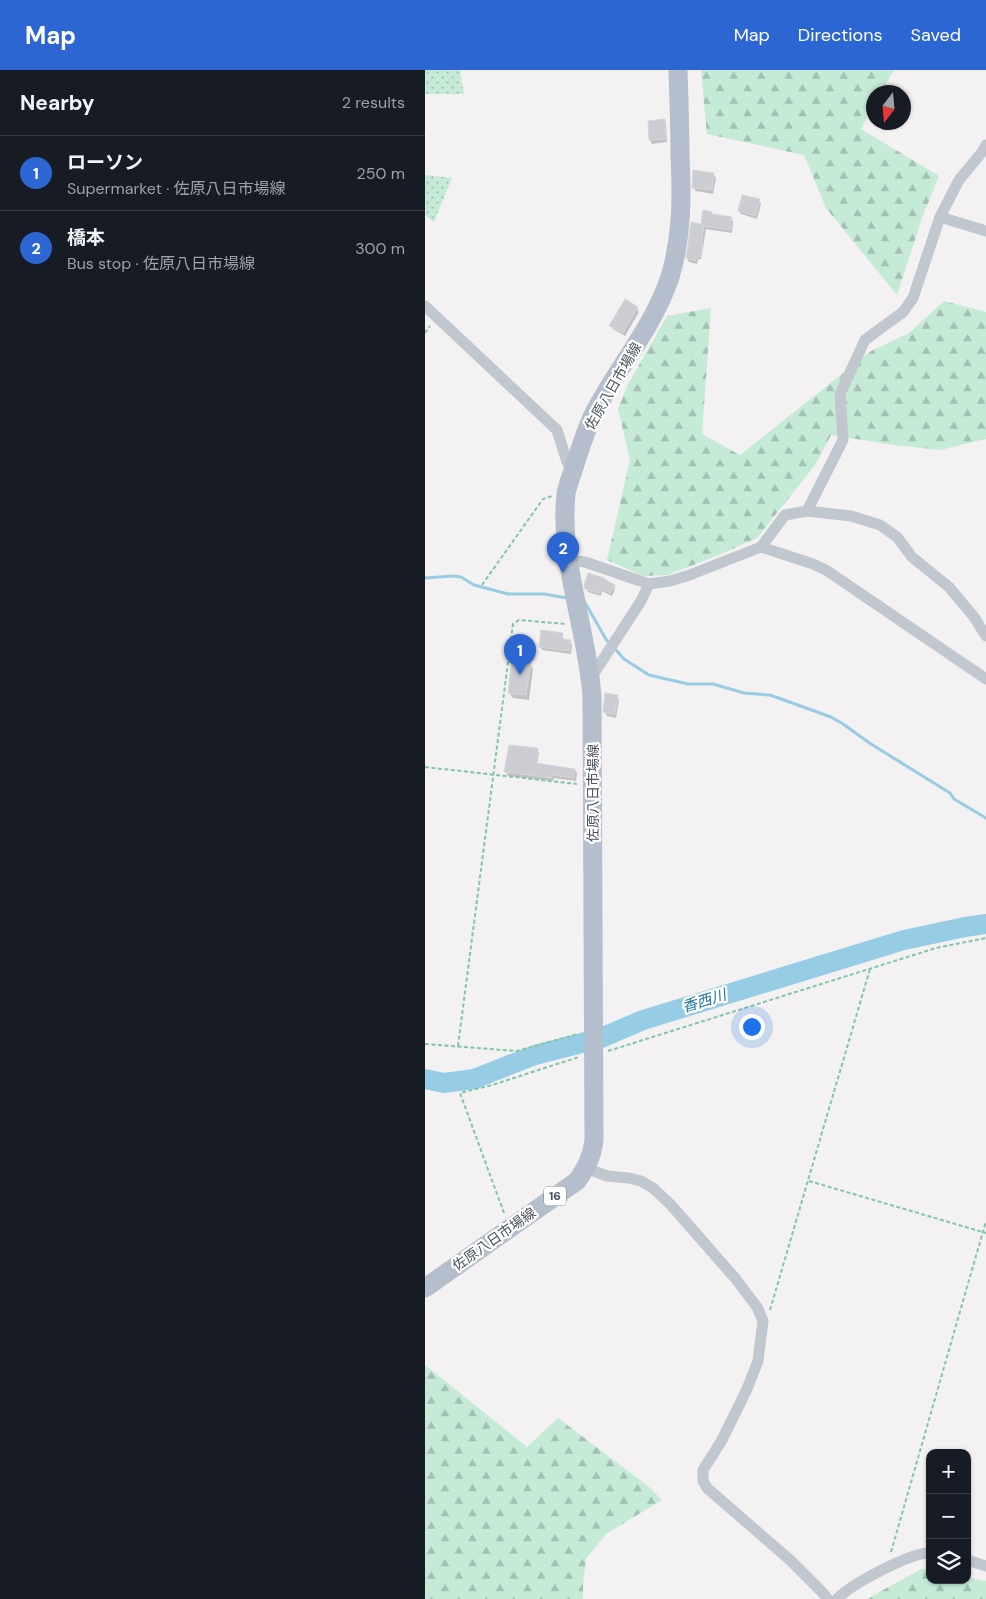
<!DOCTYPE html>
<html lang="en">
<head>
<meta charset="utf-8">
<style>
  :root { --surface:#171b24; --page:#20242c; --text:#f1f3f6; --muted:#9ea1a6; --line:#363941; --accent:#2c66d2 }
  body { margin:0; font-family:"DM Sans","Noto Sans JP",sans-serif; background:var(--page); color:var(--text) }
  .controls { position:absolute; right:15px; bottom:15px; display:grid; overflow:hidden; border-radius:10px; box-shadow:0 1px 4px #0004 }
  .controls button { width:45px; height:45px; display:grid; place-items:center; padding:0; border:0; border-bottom:1px solid var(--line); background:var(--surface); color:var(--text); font:25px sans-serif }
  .compass { position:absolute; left:441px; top:15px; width:45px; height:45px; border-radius:50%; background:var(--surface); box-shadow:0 1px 4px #0004; rotate:196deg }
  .you { position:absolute; left:326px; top:956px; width:18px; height:18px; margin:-12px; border:4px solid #fff; border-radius:50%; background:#1a73e8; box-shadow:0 0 0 8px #1a73e833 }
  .badge { display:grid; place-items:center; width:32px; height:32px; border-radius:50%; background:var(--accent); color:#fff; font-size:16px; font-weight:700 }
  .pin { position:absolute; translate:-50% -41px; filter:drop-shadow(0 1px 2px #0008) }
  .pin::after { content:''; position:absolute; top:26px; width:18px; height:15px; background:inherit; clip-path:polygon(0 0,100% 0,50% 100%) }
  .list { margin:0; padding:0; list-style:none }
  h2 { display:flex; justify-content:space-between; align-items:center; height:65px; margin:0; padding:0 20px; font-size:21px }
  h2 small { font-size:16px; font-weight:400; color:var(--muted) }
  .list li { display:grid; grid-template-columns:32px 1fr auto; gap:15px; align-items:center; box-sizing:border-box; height:75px; padding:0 20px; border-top:1px solid var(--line) }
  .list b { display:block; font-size:19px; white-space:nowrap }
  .list p { margin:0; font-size:16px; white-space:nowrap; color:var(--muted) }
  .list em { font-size:16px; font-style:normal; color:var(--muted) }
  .icon { flex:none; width:28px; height:28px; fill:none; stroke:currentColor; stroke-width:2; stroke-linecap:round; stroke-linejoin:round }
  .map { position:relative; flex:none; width:561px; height:1529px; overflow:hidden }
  header { display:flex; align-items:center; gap:30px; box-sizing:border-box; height:70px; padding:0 25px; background:var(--accent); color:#fff }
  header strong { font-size:24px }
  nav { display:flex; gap:28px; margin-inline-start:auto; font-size:18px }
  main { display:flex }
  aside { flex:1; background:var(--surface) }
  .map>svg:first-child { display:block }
  .grass { fill:url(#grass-dots) }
  .forest { fill:url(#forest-firs) }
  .shadow { fill:#0003 }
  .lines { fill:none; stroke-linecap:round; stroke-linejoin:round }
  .stream { stroke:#97cde4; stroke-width:3 }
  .river { stroke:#97cde4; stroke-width:20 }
  .building { fill:#cccdd3; stroke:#d6d7dc }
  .path { stroke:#80c6aa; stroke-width:2; stroke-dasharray:4 2.5; stroke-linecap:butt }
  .street { stroke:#c1c7ce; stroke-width:11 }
  .primary { stroke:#b4becc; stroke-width:19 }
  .labels { text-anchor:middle; stroke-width:4.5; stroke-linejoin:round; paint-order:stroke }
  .shield { fill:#fff; stroke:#81878e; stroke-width:1 }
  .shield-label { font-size:12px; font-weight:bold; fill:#4b535d }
  .street-label { font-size:14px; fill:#4b535d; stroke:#fff }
  .water-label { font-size:15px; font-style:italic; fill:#1c779f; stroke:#fff }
</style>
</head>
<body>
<header>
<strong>Map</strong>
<nav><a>Map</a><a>Directions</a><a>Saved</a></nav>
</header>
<main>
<aside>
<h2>Nearby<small>2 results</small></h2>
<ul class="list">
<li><span class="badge">1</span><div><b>ローソン</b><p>Supermarket · 佐原八日市場線</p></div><em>250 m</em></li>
<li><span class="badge">2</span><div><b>橋本</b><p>Bus stop · 佐原八日市場線</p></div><em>300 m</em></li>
</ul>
</aside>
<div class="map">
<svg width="561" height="1529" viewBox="0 0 561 1529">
  <defs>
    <pattern id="grass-dots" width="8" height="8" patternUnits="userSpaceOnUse" patternTransform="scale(1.25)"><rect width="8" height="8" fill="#c5ebd7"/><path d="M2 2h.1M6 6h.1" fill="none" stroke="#a2c1b2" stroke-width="1.8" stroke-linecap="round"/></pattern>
    <pattern id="forest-firs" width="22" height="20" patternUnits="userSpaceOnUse" patternTransform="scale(1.25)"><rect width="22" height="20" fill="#c5ebd7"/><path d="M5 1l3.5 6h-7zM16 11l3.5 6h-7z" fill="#a2c1b2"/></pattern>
  </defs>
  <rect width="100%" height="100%" fill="#f3f1f1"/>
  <g class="grass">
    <polygon points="0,0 35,0 39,24 0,24"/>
    <polygon points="0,105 27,108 9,152 0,145"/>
  </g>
  <g class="forest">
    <polygon points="276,0 469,0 456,22 448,22 448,36 436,59 514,106 497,148 472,225 401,138 379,85 282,64"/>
    <polygon points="519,231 561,242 561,369 515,380 469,375 406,365 390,395 332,468 294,485 242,505 218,506 182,490 205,390 193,339 202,316 242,246 286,238 277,364 315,385 446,281 484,263"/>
    <polygon points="0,1295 102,1377 133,1348 224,1417 237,1430 181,1464 161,1489 158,1515 158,1529 0,1529"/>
    <polygon points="496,1499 505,1501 505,1510 542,1510 542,1507 561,1511 561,1529 442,1529"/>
  </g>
  <g class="shadow">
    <polygon points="239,51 241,54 242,72 227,74 225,70"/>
    <polygon points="288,104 291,108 288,124 271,121 268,117"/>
    <polygon points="334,131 336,134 332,149 316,144 314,141"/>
    <polygon points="287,143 288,145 306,148 308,151 307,163 281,159 276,189 273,189 272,194 264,192 262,188 277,155"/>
    <polygon points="212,238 214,242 200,266 188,259 186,256"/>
    <polygon points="189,516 190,519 187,526 177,521 176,526 163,522 161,518"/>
    <polygon points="137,564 139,570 145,571 147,575 146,584 117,580 115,576"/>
    <polygon points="105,593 108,599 104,630 88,628 84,622"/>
    <polygon points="192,626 194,630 191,648 182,646 180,642"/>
    <polygon points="112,679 114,683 112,695 150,700 152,703 151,711 129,708 128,711 83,706 81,702"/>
  </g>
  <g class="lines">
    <g class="stream">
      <polyline points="0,508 28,506 36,507 49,515 83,524 119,524 142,528"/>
      <polyline points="159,531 182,571"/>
      <polyline points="191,580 199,589 224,605 263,614 288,614 319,623 345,625 406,647 418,654 446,674 525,723 529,729 561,748"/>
    </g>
    <polyline class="river" points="0,1009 19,1013 49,1009 110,985 176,968 218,950 479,870 540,857 561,854"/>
  </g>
  <g class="building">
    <polygon points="240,49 241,69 224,70 223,51"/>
    <polygon points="268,100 289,103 287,120 267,118"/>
    <polygon points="317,125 335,129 331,146 313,141"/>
    <polygon points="278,140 287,142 287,144 307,147 305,160 279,156 276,176 278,177 275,187 272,186 270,191 261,188 266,152 276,154"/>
    <polygon points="200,229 213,237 198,263 184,256"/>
    <polygon points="163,503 179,508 179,509 190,515 185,523 176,518 174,523 160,519 159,515"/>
    <polygon points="116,560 138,563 137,569 146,570 144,581 114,577"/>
    <polygon points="87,589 106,592 101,625 83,623"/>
    <polygon points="180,623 193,625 190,644 178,642"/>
    <polygon points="84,675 113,678 111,693 150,699 149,708 127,705 127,708 79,702"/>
  </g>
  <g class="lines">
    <g class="path">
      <polyline points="0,263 5,256"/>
      <polyline points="57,515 118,429 127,426"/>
      <polyline points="0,697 152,714"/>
      <polyline points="0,974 92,981 153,964"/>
      <polyline points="33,976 88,554 94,550 141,554"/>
      <polyline points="183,981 511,878 561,868"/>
      <polyline points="384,1111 561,1163"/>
      <polyline points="79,1143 35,1023 67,1015 154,987"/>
      <polyline points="345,1240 445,899"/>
      <polyline points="466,1482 561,1151"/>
    </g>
    <g class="street">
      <polyline points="515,147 561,161"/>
      <polyline points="0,236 132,360 142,392 148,400"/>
      <polyline points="382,441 418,370 415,324 440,270 478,242 488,228 515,147 534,110 558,81 561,75"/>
      <polyline points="336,477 360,445 382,441 426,446 455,455 472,467 487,487 524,517 549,547 561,566"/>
      <polyline points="144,490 160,492 224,514 245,511 262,506 336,477 388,494 401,500 561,609"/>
      <polyline points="166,608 216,531 224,514"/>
      <polyline points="161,1098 182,1106 204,1108 216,1111 228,1118 246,1135 310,1208 332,1237 338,1251 333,1291 322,1319 297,1370 278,1400 278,1411 282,1418 365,1490 398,1523 403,1529"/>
      <polyline points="542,1490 561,1496"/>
      <path d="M412,1529C425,1515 486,1482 505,1483"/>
    </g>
    <path class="primary" d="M0,1218L152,1111C162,1097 167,1086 169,1070L167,626C162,559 134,491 141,424C143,413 148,402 151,391C156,376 161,360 168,345C192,298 228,258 245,207C257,167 257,128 255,87C255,58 254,29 253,0"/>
  </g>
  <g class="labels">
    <rect class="shield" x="119" y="1116.5" width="22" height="19" rx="4"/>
    <g class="shield-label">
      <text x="130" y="1130">16</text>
    </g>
    <g class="street-label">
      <text transform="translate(188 316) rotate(-60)" y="5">佐原八日市場線</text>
      <text transform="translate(168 723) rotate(-90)" y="5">佐原八日市場線</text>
      <text transform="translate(69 1169) rotate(-35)" y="5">佐原八日市場線</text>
    </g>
    <g class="water-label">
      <text transform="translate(279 931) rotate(-17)" y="5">香西川</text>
    </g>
  </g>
</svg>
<div class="controls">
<button>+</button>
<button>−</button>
<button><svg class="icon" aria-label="layers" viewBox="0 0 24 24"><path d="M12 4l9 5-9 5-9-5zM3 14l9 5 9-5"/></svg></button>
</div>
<svg class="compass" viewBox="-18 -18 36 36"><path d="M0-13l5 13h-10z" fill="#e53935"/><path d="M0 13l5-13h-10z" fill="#9ea1a6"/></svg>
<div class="you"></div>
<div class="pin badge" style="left:95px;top:605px">1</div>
<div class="pin badge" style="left:138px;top:503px">2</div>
</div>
</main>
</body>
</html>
